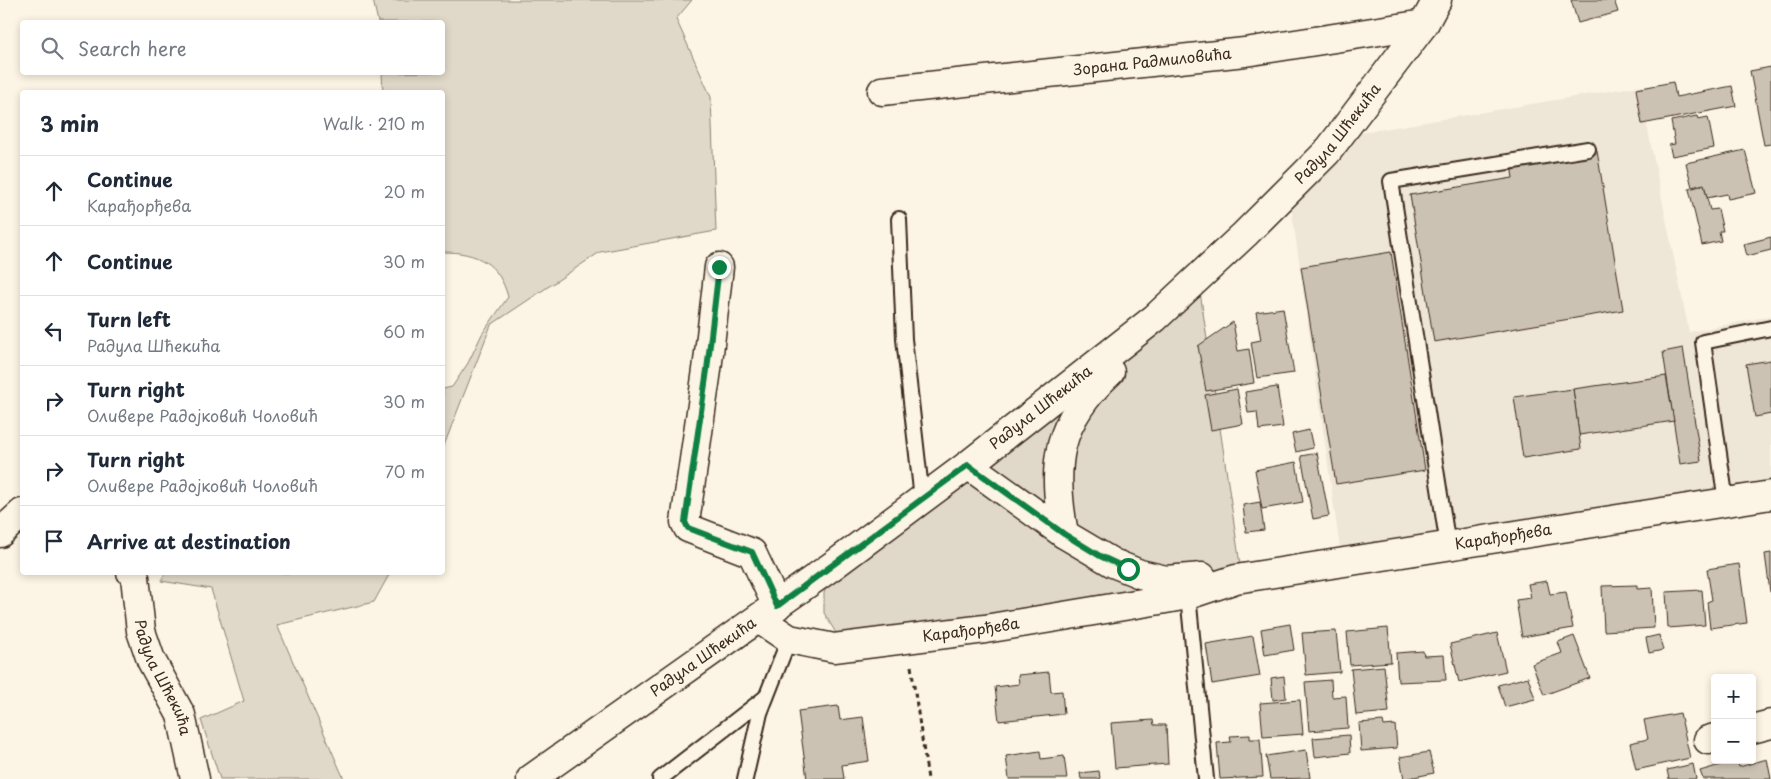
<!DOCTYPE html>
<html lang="en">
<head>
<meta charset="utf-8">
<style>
  :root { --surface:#fff; --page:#f6f6f7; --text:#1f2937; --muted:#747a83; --line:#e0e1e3 }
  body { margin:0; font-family:"Playpen Sans",sans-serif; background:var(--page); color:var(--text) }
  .controls { position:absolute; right:15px; bottom:15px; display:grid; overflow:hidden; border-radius:5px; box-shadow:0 2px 8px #0003 }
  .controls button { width:45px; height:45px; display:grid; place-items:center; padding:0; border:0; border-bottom:1px solid var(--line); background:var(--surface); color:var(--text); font:25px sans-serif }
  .stop { position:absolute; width:15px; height:15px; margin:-11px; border:4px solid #0b8043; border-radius:50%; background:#fff }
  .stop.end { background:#0b8043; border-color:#fff; box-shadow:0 1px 5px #0008 }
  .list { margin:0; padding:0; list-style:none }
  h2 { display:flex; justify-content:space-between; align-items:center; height:65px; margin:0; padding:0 20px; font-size:21px }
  h2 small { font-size:16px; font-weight:400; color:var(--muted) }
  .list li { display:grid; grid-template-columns:32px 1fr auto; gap:15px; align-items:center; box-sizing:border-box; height:70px; padding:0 20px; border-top:1px solid var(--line) }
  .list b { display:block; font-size:19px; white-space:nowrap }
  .list p { margin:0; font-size:16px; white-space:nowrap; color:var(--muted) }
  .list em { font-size:16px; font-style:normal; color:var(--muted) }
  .icon { flex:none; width:28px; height:28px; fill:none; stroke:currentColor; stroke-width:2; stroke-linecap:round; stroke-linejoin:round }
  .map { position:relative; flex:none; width:1771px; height:779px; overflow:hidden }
  .search { position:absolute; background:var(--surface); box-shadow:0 2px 8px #0003; left:20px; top:20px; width:425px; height:55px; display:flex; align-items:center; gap:12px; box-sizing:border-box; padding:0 18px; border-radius:5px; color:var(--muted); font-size:19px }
  .panel { position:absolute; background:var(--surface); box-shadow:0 2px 8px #0003; left:20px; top:90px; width:425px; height:485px; border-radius:5px }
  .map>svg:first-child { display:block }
  .built { fill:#eee6d6 }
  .green { fill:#e0d8c8; stroke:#8e8173 }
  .building { fill:#ccc2b3; stroke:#3b2a1e }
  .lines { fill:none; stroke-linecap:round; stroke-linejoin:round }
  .service-casing { stroke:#3b2a1e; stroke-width:18 }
  .minor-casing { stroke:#3b2a1e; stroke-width:31 }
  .tertiary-casing { stroke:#3b2a1e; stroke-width:31 }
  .primary-casing { stroke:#3b2a1e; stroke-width:31 }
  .path { stroke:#3b2a1e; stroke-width:3; stroke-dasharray:5 4; stroke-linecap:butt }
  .service { stroke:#fcf5e5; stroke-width:14 }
  .minor { stroke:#fcf5e5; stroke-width:28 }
  .tertiary { stroke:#fcf5e5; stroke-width:28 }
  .primary { stroke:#fcf5e5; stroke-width:28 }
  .route { stroke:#0b8043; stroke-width:6 }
  .labels { text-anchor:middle; stroke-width:5; stroke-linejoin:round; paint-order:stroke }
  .street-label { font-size:15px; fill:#3b2a1e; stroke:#fcf5e5 }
</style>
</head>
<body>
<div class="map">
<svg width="1771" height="779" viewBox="0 0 1771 779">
  <rect width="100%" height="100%" fill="#fcf5e5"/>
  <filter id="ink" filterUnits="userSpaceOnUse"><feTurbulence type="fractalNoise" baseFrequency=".02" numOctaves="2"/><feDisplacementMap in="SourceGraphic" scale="10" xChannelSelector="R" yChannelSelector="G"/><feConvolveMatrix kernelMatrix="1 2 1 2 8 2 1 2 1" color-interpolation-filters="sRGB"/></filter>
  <g filter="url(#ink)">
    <polygon class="built" points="1639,86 1689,332 1771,316 1771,495 1342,563 1289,191 1342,136"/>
    <g class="green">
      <path d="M373,0H692L676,19L711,97L716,231L600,252L491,325L443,448V389L452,387L468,363L482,334L508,297C499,263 477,252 443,252L442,92H383L382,73L442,72V22H378Z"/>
      <polygon points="1198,278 1242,578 1188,595 874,644 836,633 824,613 824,593 835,564"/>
      <polygon points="165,573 390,573 374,602 277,625 344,779 220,779 201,720 244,701 211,589 161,581"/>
    </g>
    <g class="building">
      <polygon points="1571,0 1614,0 1618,12 1578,23"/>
      <polygon points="1771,67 1771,144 1764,145 1750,71"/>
      <polygon points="1673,82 1676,97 1732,86 1736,106 1642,124 1636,89"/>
      <polygon points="1697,116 1698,119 1708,117 1714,148 1672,156 1669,145 1675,144 1671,121"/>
      <polygon points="1745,150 1756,193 1728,199 1727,194 1707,198 1704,184 1692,187 1686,163"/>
      <polygon points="1597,151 1623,310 1434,342 1410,195 1513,178 1511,165"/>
      <polygon points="1704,185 1710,210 1718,209 1723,231 1719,231 1721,241 1702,245 1689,189"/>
      <polygon points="1771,237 1771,250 1747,256 1744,244"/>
      <polygon points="1391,252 1425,470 1336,484 1301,267"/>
      <polygon points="1283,308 1294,373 1257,378 1251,342 1261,340 1256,312"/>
      <polygon points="1233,322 1238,351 1249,349 1254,383 1206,391 1198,346"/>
      <polygon points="1683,348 1701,461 1680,464 1663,352"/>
      <polygon points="1771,360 1771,414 1755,417 1746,364"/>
      <polygon points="1666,376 1674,421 1579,435 1573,389"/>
      <polygon points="1277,387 1283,427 1259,430 1257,412 1248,413 1245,392"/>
      <polygon points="1237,389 1243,424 1211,430 1205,395"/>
      <polygon points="1573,389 1581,449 1523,458 1514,397"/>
      <polygon points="1309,430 1313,448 1296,452 1292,434"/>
      <polygon points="1317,453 1329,516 1313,519 1301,456"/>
      <polygon points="1296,462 1303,502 1262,509 1255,470"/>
      <polygon points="1260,502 1264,530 1246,532 1243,505"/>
      <polygon points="1771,553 1771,592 1770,592 1765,554"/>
      <polygon points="1739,564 1747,623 1710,628 1707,602 1712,600 1707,569"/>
      <polygon points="1547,581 1550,594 1566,592 1573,628 1522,637 1516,600 1531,598 1528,584"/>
      <polygon points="1637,585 1637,589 1652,588 1654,628 1604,631 1602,586"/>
      <polygon points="1702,590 1705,625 1668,628 1666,592"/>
      <polygon points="1290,624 1294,650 1265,655 1261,629"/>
      <polygon points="1388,628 1391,662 1350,665 1347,632"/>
      <polygon points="1336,631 1340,672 1306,675 1302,633"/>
      <polygon points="1497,633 1506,671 1459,682 1450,644"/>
      <polygon points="1659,635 1663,650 1649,653 1646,638"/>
      <polygon points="1253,636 1260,676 1212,684 1206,644"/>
      <polygon points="1574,636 1590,678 1544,695 1532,664 1562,653 1558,642"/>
      <polygon points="1423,651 1424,656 1444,655 1446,680 1398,682 1396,653"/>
      <polygon points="1384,666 1389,712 1356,715 1351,669"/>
      <polygon points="1049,672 1051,692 1062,691 1064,714 999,721 995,687 1019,684 1018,675"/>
      <polygon points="1284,676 1286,698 1273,700 1271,678"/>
      <polygon points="1528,677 1535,699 1505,707 1498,685"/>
      <polygon points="1331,680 1332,697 1346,696 1348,728 1309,731 1305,682"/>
      <polygon points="1300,700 1303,734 1263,737 1260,703"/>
      <polygon points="838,706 840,720 863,717 869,761 842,765 844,779 807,779 798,711"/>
      <polygon points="1680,713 1690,758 1636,770 1630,743 1648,739 1644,720"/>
      <polygon points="1153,720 1154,725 1166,725 1168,764 1115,768 1111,723"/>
      <polygon points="1383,721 1384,726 1395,725 1397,748 1361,751 1359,723"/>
      <polygon points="1250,735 1250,739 1260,739 1263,777 1220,779 1217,743 1231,742 1230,736"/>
      <polygon points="1349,735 1350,753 1315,757 1313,738"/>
      <polygon points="1306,750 1310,778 1270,779 1266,756"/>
      <polygon points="1040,751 1041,759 1064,756 1067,779 1009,779 1006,756"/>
      <polygon points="1429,752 1434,773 1404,779 1400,757"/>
      <polygon points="1767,759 1771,779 1703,779 1700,771 1737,760 1739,767"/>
      <polygon points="1693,764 1696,779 1669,779 1667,770"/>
      <polygon points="1099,771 1100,779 1081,779 1080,773"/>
    </g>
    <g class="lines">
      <defs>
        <g id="service">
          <polyline points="899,219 904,339 922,499"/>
          <polyline points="1726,502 1703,342 1771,328"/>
          <polyline points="1448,546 1391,181 1588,149"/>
          <polyline points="1188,595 1206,779"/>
          <polyline points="660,779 766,697"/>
          <polyline points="745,779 760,713 789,639"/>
        </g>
        <g id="minor">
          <path id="s1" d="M882,91L1245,52L1424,24"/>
          <polyline points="719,267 707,370 685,522 688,528 752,553 777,606"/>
          <polyline points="0,533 22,513"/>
          <path id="s2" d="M131,572L135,577L141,631L151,660L181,715L195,779"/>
          <polyline points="1752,729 1771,724"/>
          <polyline points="1708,740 1715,738"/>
        </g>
        <g id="tertiary">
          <polyline points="968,465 1064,534 1113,563 1140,574 1166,580 1202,577"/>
          <path id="s3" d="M759,619L789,639L834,648L985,629L1160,600L1188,595L1236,579L1771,495"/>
        </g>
        <g id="primary">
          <path d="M1064,534C1051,464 1056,422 1110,372"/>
          <path id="s4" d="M531,779L835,564L968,465L1155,318L1245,234L1327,152L1424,24L1437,0"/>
        </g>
      </defs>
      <use href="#service" class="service-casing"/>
      <use href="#minor" class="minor-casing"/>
      <use href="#tertiary" class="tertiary-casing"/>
      <use href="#primary" class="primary-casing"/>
      <polyline class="path" points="911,666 928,779"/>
      <use href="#service" class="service"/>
      <use href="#minor" class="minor"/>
      <use href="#tertiary" class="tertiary"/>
      <use href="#primary" class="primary"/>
    </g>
  </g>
  <g class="lines" filter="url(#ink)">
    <polyline class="route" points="719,267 707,370 685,522 688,528 752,552 777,606 968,465 1064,534 1100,556 1128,569"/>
  </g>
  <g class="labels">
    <g class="street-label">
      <text dy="5" stroke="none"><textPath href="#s1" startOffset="272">Зорана Радмиловића</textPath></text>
      <text dy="5" stroke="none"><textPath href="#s4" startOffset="1036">Радула Шћекића</textPath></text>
      <text dy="5" stroke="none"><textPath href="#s4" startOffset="631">Радула Шћекића</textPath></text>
      <text dy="5" stroke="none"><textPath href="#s3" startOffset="761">Карађорђева</textPath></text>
      <text dy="5" stroke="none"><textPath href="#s3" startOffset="220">Карађорђева</textPath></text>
      <text dy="5" stroke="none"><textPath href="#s4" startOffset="211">Радула Шћекића</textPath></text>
      <text dy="5" stroke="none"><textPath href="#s2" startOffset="112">Радула Шћекића</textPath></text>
    </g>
  </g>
</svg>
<div class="controls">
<button>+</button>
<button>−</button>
</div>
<div class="stop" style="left:1128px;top:569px"></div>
<div class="stop end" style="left:719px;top:267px"></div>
<div class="search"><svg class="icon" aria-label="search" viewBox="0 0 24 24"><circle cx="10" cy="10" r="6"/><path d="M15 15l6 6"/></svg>Search here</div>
<section class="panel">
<h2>3 min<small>Walk · 210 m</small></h2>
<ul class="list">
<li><svg class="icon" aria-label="ahead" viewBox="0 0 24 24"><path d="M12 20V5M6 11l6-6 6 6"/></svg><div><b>Continue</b><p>Карађорђева</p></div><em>20 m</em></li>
<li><svg class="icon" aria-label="ahead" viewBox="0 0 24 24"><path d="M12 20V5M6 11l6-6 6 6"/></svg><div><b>Continue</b></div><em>30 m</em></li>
<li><svg class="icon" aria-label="left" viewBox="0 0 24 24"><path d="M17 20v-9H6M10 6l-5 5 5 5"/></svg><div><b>Turn left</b><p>Радула Шћекића</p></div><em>60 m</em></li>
<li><svg class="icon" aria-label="right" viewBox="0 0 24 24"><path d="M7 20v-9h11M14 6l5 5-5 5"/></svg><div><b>Turn right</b><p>Оливере Радојковић Чоловић</p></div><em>30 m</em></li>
<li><svg class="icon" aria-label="right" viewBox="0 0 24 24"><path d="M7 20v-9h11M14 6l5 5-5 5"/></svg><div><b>Turn right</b><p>Оливере Радојковић Чоловић</p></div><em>70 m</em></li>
<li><svg class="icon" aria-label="arrive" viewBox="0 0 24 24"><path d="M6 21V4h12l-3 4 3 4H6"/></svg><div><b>Arrive at destination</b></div></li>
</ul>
</section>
</div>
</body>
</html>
